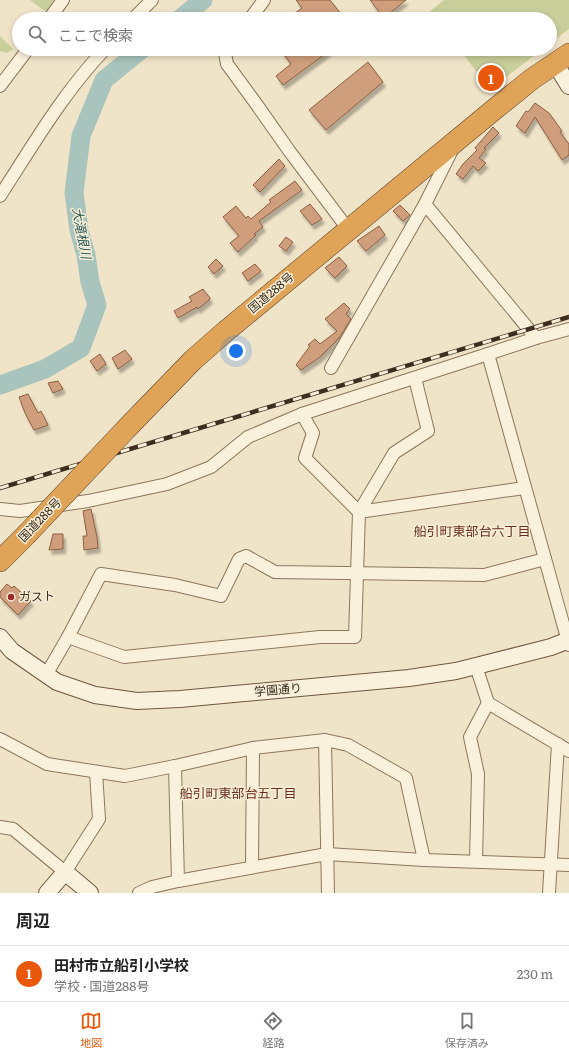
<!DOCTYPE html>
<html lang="ja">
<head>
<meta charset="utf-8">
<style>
  :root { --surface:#fff; --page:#f6f6f6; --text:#222; --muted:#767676; --line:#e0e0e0; --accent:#ea580c }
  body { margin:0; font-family:Literata,"Noto Sans JP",serif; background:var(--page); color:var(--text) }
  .you { position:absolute; left:236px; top:351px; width:14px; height:14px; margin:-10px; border:3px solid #fff; border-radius:50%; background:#1a73e8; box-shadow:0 0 0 6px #1a73e833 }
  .badge { display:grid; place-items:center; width:26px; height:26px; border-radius:50%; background:var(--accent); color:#fff; font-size:13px; font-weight:700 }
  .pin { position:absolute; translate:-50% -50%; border:2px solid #fff; box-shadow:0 1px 4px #0006 }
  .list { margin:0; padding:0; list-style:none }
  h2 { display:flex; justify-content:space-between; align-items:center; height:52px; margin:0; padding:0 16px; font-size:17px }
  h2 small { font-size:13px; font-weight:400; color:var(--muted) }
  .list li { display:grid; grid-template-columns:26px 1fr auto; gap:12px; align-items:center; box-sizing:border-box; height:56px; padding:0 16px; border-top:1px solid var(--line) }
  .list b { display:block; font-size:15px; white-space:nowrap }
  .list p { margin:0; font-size:13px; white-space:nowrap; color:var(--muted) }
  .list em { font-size:13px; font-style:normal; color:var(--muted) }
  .icon { flex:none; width:22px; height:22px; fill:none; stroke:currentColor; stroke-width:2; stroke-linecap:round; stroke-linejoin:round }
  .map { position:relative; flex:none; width:569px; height:893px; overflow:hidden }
  .search { position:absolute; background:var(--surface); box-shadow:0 2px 6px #0003; left:12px; right:12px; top:12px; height:44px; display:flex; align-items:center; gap:10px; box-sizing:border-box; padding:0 14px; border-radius:22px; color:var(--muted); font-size:15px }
  .sheet { height:108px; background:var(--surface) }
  nav { display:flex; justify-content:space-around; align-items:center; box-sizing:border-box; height:56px; border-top:1px solid var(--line); background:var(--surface); font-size:11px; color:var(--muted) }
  nav a { display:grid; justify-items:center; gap:2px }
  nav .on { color:var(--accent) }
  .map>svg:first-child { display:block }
  .green { fill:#c9cf9b }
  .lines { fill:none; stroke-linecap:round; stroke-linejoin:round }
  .river { stroke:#a9c4bc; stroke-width:19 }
  .building { fill:#cf9f7d; stroke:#8d5f41; filter:url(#shadow) }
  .street-casing { stroke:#8d765c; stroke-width:14 }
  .secondary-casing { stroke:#6f573f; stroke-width:18 }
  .highway-casing { stroke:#5b4430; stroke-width:22 }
  .street { stroke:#faf1dc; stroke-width:12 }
  .secondary { stroke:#faf1dc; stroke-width:16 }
  .highway { stroke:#e0a458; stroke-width:21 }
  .rail-casing { stroke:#3d2e20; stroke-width:4.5 }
  .rail { stroke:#f7eed8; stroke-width:3; stroke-dasharray:9; stroke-linecap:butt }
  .highway-bridge-casing { stroke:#5b4430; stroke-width:22; stroke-linecap:butt }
  .highway-bridge { stroke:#e0a458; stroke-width:21 }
  .poi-dot { fill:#9e2a2b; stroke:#f7eed8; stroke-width:1.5 }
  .labels { text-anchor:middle; stroke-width:3; stroke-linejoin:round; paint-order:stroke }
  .street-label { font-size:12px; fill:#3d2e20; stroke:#f7eed8 }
  .poi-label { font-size:12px; fill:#3d2e20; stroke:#f7eed8; text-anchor:start }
  .water-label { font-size:13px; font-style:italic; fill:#2f5d5a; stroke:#f7eed8 }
  .neighbourhood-label { font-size:13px; fill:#6b2e1e; stroke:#f7eed8 }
</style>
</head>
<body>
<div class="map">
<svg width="569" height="893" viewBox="0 0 569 893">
  <defs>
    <filter id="shadow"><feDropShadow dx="2.5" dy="4.5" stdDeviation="1" flood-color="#0004"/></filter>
  </defs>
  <rect width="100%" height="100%" fill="#f0e4c8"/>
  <g class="green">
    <polygon points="30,0 66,0 54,18"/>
    <polygon points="444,0 569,0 569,29 550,43 550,19 436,19 430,11"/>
    <polygon points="0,36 13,49 7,53 0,51"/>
    <polygon points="459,49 543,49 490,89"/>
  </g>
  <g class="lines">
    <g class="river">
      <polyline points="180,19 203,0"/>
      <polyline points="0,385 45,369 81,348 97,305 90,282 86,255 79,230 74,193 81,136 104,80 142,49"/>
    </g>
  </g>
  <g class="building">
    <polygon points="296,0 330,0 345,19 287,19 302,8"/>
    <polygon points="370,0 406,0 384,18"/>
    <polygon points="280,49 332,49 283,85 276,76 291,64"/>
    <polygon points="368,62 383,82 326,130 309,110"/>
    <polygon points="535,103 549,113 562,131 560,132 569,144 569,155 562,160 535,117 525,133 516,126 526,111 528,112"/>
    <polygon points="493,127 499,133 484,148 486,149 479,158 486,163 478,171 473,166 463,179 456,174 463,164 477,150 475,148"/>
    <polygon points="279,159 285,166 260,192 253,185"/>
    <polygon points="295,181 302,190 259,221 263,227 254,234 256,235 238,252 230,243 239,236 223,217 236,206 246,218 248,216 251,219 271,202 269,200"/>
    <polygon points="310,204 322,219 312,225 300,211"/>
    <polygon points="400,205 410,215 403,221 393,211"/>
    <polygon points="379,226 385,235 366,251 357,241"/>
    <polygon points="286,237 293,242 286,251 279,246"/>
    <polygon points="339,257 347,266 335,278 325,268"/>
    <polygon points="216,259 223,266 214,274 208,267"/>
    <polygon points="255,264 261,271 248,281 242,273"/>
    <polygon points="203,289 210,298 209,300 198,309 197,307 178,318 174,311 192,301 189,297"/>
    <polygon points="344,303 350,309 346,314 351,319 339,338 320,357 301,370 296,365 310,346 308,345 315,339 320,344 337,331 325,319"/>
    <polygon points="125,350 132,359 118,369 112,358"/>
    <polygon points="100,354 106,364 97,371 90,361"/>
    <polygon points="58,381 63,389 53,393 48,383"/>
    <polygon points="28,394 38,413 41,411 48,425 34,430 25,413 19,397"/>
    <polygon points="91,509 97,537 98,548 84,550 83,536 87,536 83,511"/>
    <polygon points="53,534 63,534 63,549 49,550"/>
    <polygon points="7,584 12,588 14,586 31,601 18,615 0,597 0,592"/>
  </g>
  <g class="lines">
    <defs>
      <g id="street">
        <polyline points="49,19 63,0"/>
        <polyline points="133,19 152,0"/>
        <polyline points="250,19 264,0"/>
        <polyline points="228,49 225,53 227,64 257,105 290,152 348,229"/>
        <polyline points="0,86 28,49"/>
        <path d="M0,196C33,145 63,93 105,49"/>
        <polyline points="425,204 536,338"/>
        <polyline points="488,354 569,645"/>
        <polyline points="331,368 425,204 452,150"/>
        <polyline points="302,414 313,433 305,458 359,512"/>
        <polyline points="0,509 20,511 88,501 167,484 211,467 248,437 302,414 488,354 536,338 569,329"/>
        <polyline points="359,512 524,488"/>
        <polyline points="68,637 124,657 320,637 355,637 359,512 394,453 428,431 415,378"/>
        <polyline points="476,666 488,703"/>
        <polyline points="46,675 68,637 101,574 175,585 221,596 239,559 246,556 275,572 484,575 545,559"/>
        <polyline points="0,739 47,764 125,776 175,766 253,748 325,740 348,745 406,778 424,860"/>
        <polyline points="325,740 328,893"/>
        <polyline points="175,766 178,881"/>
        <polyline points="0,827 13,829 65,872 99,819 96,772"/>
        <polyline points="476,861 478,774 470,737 488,703 569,751"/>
        <polyline points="252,867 253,748"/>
        <polyline points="139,893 152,887 178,881 327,854 424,860 569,865"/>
        <polyline points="549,893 558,744"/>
      </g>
      <g id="secondary">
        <polyline points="555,63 569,86"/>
        <polyline points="0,637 12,651 57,682 95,695 137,701 180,699 409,678 456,671 476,666 551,647 569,640"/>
        <polyline points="47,893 65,872 90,893"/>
      </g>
      <g id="highway">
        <polyline points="128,427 193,360 226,331 496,108 532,79 569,54"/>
        <polyline points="0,561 26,535"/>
      </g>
    </defs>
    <use href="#street" class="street-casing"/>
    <use href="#secondary" class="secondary-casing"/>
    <use href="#highway" class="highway-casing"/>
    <use href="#street" class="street"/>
    <use href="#secondary" class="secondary"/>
    <use href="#highway" class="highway"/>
    <defs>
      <polyline id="rail" points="0,488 569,317"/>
    </defs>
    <use href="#rail" class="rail-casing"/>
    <use href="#rail" class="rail"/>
    <defs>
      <polyline id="highway-bridge" points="26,535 128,427"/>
    </defs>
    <use href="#highway-bridge" class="highway-bridge-casing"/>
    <use href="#highway-bridge" class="highway-bridge"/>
  </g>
  <circle class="poi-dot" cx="11" cy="597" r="4"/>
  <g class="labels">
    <g class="street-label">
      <text transform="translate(271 293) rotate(-40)" y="4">国道288号</text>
      <text transform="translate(40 520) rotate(-46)" y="4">国道288号</text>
      <text transform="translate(278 690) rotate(-5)" y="4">学園通り</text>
    </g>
    <g class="poi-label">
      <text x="19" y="601">ガスト</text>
    </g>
    <g class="water-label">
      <text transform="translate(82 233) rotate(79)" y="5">大滝根川</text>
    </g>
    <g class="neighbourhood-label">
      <text x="472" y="536">船引町東部台六丁目</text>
      <text x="238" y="798">船引町東部台五丁目</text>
    </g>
  </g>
</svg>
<div class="you"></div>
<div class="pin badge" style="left:491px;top:78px">1</div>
<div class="search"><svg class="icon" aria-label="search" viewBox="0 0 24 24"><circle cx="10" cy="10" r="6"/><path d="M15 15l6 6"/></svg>ここで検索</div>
</div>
<section class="sheet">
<h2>周辺<small></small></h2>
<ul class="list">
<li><span class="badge">1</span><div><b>田村市立船引小学校</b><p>学校 · 国道288号</p></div><em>230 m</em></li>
</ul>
</section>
<nav>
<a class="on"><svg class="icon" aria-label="map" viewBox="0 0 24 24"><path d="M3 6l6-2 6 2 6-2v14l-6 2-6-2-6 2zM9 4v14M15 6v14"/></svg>地図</a>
<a><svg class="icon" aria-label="directions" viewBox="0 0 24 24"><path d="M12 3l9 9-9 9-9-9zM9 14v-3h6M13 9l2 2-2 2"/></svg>経路</a>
<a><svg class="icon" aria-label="saved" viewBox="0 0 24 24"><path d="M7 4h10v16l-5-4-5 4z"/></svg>保存済み</a>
</nav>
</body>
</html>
